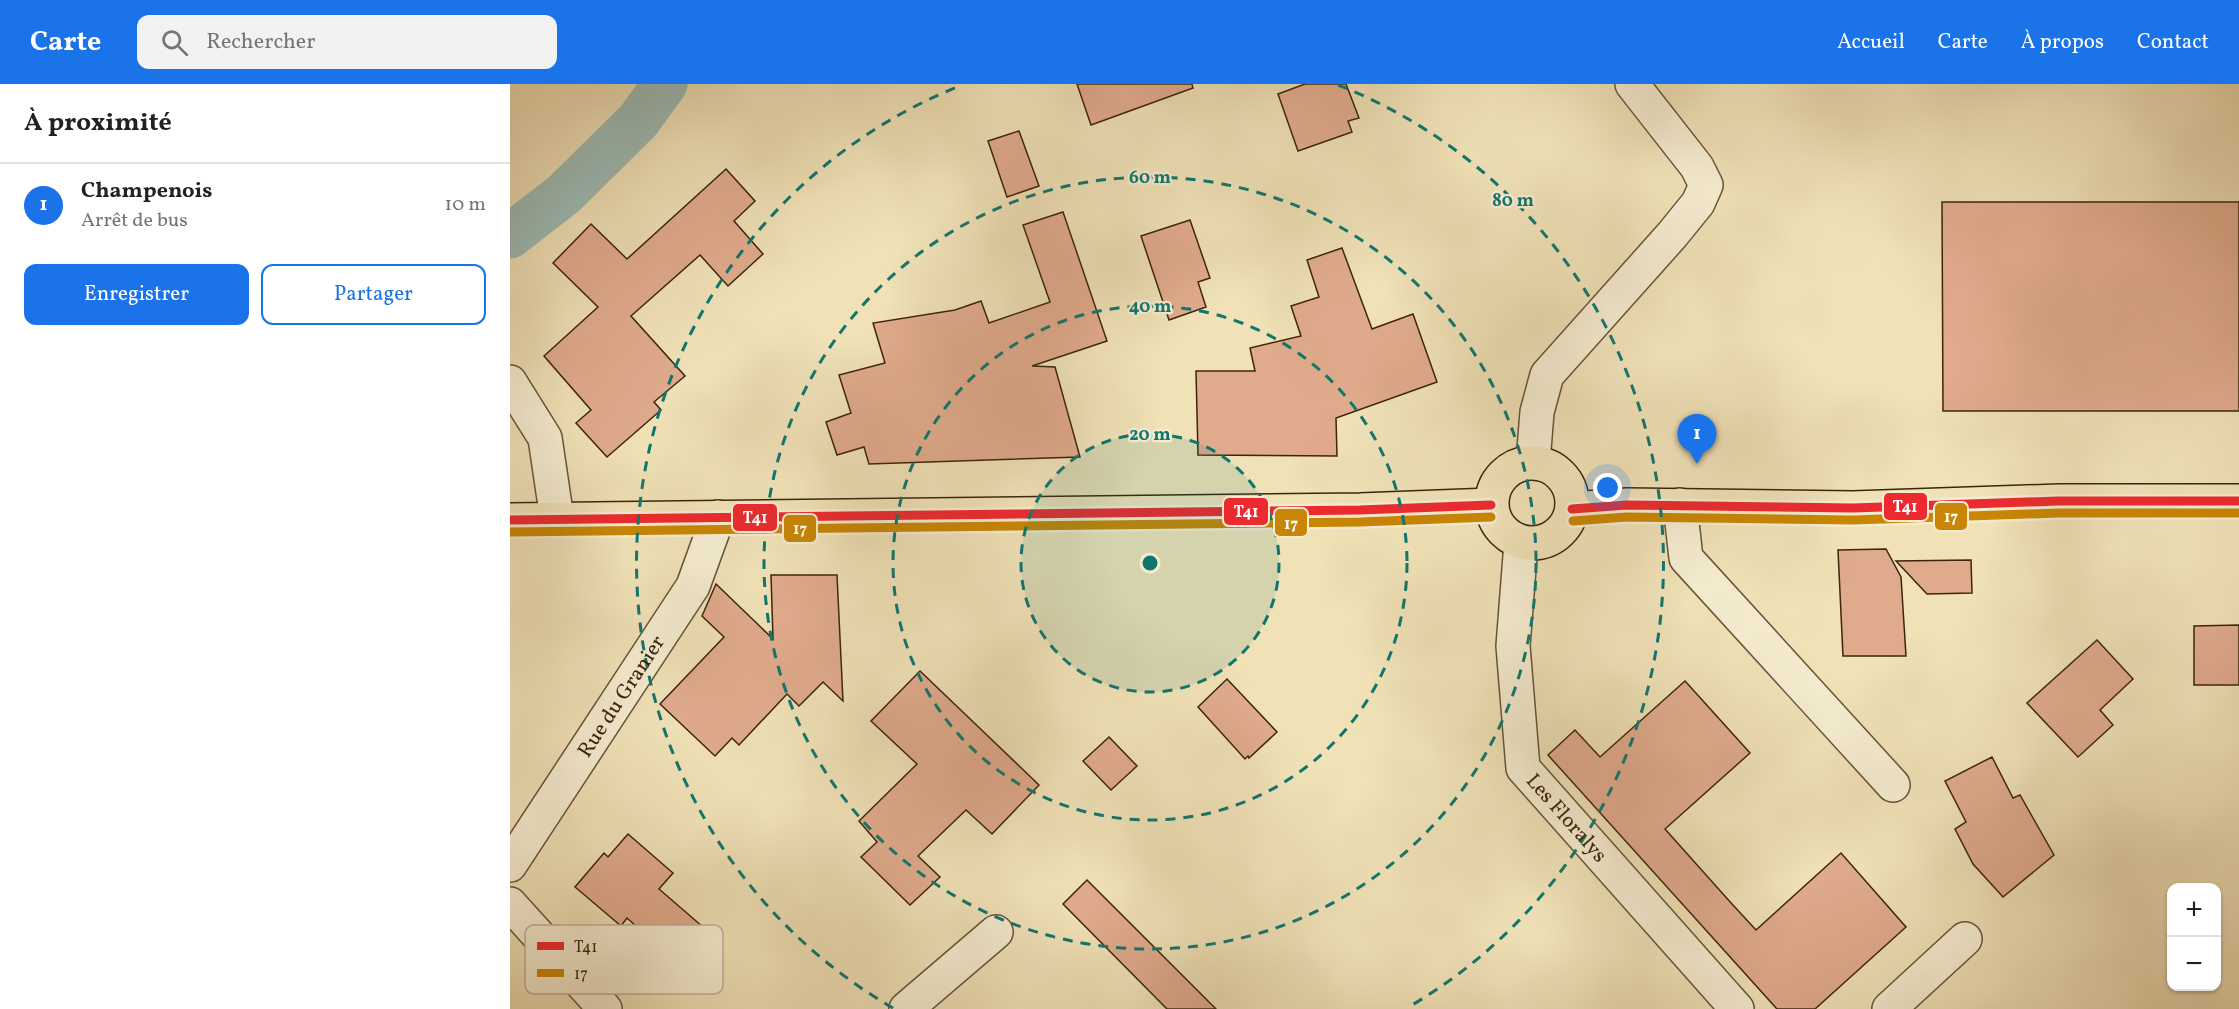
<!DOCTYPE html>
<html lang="fr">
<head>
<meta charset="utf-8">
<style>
  :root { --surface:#fff; --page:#f2f2f2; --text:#202124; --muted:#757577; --line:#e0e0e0; --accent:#1a73e8 }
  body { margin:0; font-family:Vollkorn,serif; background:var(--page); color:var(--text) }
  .controls { position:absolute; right:18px; bottom:18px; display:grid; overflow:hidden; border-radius:12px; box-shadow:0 2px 4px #0004 }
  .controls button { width:54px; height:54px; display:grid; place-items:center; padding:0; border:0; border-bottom:2px solid var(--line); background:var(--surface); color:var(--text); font:30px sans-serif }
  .you { position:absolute; left:1098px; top:404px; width:21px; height:21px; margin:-15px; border:4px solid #fff; border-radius:50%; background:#1a73e8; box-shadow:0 0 0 9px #1a73e833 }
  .badge { display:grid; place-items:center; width:39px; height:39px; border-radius:50%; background:var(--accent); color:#fff; font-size:20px; font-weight:700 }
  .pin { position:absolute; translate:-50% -50px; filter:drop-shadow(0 2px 3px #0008) }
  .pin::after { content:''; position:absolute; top:32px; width:21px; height:18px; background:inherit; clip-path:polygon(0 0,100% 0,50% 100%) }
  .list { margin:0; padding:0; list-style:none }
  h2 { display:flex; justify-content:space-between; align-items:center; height:78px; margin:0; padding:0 24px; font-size:26px }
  h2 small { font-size:20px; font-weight:400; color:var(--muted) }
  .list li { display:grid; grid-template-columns:39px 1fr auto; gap:18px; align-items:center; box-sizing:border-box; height:84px; padding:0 24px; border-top:2px solid var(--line) }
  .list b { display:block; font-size:22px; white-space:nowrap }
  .list p { margin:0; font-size:20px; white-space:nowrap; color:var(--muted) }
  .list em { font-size:20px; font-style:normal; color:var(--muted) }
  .actions { display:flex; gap:12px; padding:18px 24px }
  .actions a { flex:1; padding:14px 0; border:2px solid var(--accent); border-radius:12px; text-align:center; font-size:21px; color:var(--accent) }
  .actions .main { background:var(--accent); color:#fff }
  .icon { flex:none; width:33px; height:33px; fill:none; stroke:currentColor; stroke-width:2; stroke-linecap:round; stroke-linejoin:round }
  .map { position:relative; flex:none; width:1729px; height:925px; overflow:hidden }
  header { display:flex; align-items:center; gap:36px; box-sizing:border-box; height:84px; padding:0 30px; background:var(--accent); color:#fff }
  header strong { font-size:28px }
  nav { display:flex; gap:33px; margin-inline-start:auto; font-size:21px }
  .search { width:420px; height:54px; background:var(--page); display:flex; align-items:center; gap:15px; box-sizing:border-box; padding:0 21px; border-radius:12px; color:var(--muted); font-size:22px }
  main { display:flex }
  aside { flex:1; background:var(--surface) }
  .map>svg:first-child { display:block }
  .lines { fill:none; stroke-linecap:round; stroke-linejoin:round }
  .canal { stroke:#9cbcb6; stroke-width:45 }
  .building { fill:#e0ab8c; stroke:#3c240e; stroke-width:1.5 }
  .minor-casing { stroke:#695338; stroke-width:36 }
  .primary-casing { stroke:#3c240e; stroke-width:36 }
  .minor { stroke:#f5ecd0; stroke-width:33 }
  .primary { stroke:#f0e1b7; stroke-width:33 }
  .bus-1-casing { stroke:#f5ecd0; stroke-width:14 }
  .bus-2-casing { stroke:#f5ecd0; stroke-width:14 }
  .bus-1 { stroke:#ec2a2f; stroke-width:9 }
  .bus-2 { stroke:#c88604; stroke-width:9 }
  .ring { fill:none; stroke:#0f766e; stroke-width:3; stroke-dasharray:10 8 }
  .labels { text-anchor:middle; stroke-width:4.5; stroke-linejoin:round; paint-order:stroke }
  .street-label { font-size:21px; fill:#3c240e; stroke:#f5ecd0 }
  .key { fill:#f5ecd0; stroke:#beb096; stroke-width:1.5 }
  .key-label { font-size:16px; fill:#3c240e }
  .centre { fill:#0f766e; stroke:#f5ecd0; stroke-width:3 }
  .ring-label { font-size:18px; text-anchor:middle; font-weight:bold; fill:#0f766e; stroke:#f5ecd0; stroke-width:4.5; stroke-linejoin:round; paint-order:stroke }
  .line-badge { stroke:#f5ecd0; stroke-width:2 }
  .badge-label { font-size:16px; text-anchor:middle; font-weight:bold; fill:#fff }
</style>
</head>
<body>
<header>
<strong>Carte</strong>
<div class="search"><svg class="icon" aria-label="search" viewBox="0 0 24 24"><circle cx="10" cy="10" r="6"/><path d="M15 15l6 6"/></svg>Rechercher</div>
<nav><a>Accueil</a><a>Carte</a><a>À propos</a><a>Contact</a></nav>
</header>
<main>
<aside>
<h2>À proximité<small></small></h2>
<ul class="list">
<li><span class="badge">1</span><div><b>Champenois</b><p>Arrêt de bus</p></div><em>10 m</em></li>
</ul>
<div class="actions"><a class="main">Enregistrer</a><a>Partager</a></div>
</aside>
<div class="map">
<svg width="1729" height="925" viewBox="0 0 1729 925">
  <rect width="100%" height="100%" fill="#f0e1b7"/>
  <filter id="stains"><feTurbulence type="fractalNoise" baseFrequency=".00333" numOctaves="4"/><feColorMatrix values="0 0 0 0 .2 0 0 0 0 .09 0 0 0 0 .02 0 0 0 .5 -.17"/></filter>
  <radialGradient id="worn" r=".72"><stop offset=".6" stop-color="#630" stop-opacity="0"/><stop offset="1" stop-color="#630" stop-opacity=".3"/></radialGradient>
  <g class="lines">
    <polyline class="canal" points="0,152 54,110 128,37 155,0"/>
  </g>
  <g class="building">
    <polygon points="567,0 682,0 683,4 581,41"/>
    <polygon points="795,0 836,0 849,34 838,37 842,48 788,67 768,10"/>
    <polygon points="509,47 529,102 497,113 478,57"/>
    <polygon points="216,85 245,117 224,137 253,170 218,202 190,171 121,232 175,292 144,318 151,326 97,373 66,339 81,326 34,272 88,223 43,179 81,140 117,175"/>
    <polygon points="1432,118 1729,118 1729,327 1433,327"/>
    <polygon points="553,128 597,257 522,282 545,283 570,373 359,380 354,363 327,371 316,338 341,329 329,291 375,279 363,239 445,226 471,217 479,239 540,218 513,141"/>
    <polygon points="680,136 700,194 688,198 696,223 659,236 631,152"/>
    <polygon points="832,164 862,245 903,230 927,298 826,334 827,372 688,371 686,287 745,287 740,264 791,252 781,222 809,213 797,176"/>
    <polygon points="1376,465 1391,493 1396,572 1333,572 1328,466"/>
    <polygon points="1461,476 1462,509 1417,510 1386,477"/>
    <polygon points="261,491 327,491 333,617 313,598 289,622 277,610 229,661 222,654 205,672 150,620 214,553 192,532 206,500 263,555"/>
    <polygon points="1729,541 1729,601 1684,601 1684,542"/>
    <polygon points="1587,556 1623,595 1590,626 1603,641 1568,673 1517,619"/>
    <polygon points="410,587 529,701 482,750 456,726 408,772 430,793 400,821 351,773 367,758 349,737 407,680 361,637"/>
    <polygon points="717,595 767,648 739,674 738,672 735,675 688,623"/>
    <polygon points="1175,597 1240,669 1155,745 1222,820 1246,846 1331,769 1396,843 1305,925 1267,925 1038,671 1065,646 1090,673"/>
    <polygon points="599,653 627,682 601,706 573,677"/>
    <polygon points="1482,673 1503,714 1510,711 1544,771 1493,813 1463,780 1445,745 1456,738 1435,697"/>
    <polygon points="118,750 163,789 149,805 193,843 164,876 117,834 111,842 65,803 94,769 98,773"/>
    <polygon points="577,796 706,925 657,925 553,820"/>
  </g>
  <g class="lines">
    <defs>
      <g id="minor">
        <polyline points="0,298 35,354 47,435"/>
        <polyline points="1023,378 1027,328 1037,291 1162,151 1188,119 1196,101 1187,83 1122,0"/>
        <polyline points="1170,421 1176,474 1383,701"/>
        <path id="s1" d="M1011,459L1003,562L1013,684L1227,925"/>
        <path id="s2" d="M0,781L183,502L208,433"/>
        <polyline points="0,820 95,925"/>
        <polyline points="396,925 486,848"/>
        <polyline points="1379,925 1455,855"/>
      </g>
      <g id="primary">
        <circle cx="1022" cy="419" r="40"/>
        <polyline points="1062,425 1117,421 1343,424 1549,417 1729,417"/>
        <polyline points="0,436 850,426 981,421"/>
      </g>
    </defs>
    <use href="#minor" class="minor-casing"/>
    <use href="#primary" class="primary-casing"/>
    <use href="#minor" class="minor"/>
    <use href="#primary" class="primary"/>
    <defs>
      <g id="bus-1">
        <polyline points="1062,425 1117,421 1343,424 1549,417 1729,417"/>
        <polyline points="0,436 850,426 981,421"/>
      </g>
      <g id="bus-2">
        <polyline points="1063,437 1117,433 1343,436 1549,429 1729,429"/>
        <polyline points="0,448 850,438 981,433"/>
      </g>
    </defs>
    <use href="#bus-1" class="bus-1-casing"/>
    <use href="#bus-2" class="bus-2-casing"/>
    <use href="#bus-1" class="bus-1"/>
    <use href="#bus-2" class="bus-2"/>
  </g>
  <circle cx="640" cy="479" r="129" fill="#0f766e" fill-opacity=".12"/>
  <g class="ring">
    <circle cx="640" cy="479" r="129"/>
    <circle cx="640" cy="479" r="257"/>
    <circle cx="640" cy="479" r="386"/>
    <path d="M383 924A514 514 0 0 1 452 1M828 1A514 514 0 0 1 897 924"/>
  </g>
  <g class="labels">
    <g class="street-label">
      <text dy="7" stroke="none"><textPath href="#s2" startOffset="202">Rue du Granier</textPath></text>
      <text dy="7" stroke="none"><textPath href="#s1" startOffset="292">Les Floralys</textPath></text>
    </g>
  </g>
  <rect x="15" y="841" width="198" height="69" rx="9" class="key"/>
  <rect x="27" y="858" width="27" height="8" fill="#ec2a2f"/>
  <rect x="27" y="885" width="27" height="8" fill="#c88604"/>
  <g class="key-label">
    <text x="64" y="868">T41</text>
    <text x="64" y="895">17</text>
  </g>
  <circle cx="640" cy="479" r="9" class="centre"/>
  <g class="ring-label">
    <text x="640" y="99">60 m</text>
    <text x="1003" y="122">80 m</text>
    <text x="640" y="228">40 m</text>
    <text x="640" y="356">20 m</text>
  </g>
  <g class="line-badge">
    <rect x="1373" y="408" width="45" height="29" rx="6" fill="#ec2a2f"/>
    <rect x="713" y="413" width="46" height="29" rx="6" fill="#ec2a2f"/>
    <rect x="1424" y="418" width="34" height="29" rx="6" fill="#c88604"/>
    <rect x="222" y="419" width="46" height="29" rx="6" fill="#ec2a2f"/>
    <rect x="764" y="424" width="34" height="29" rx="6" fill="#c88604"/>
    <rect x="273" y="430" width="34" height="29" rx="6" fill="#c88604"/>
  </g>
  <g class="badge-label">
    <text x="1395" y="428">T41</text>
    <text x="736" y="433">T41</text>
    <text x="1441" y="438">17</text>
    <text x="245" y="439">T41</text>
    <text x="781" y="445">17</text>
    <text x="290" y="450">17</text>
  </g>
  <rect width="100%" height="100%" filter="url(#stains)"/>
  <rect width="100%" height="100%" fill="url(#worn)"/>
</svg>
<div class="controls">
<button>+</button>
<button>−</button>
</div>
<div class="you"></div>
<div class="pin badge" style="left:1187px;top:380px">1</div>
</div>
</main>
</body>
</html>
